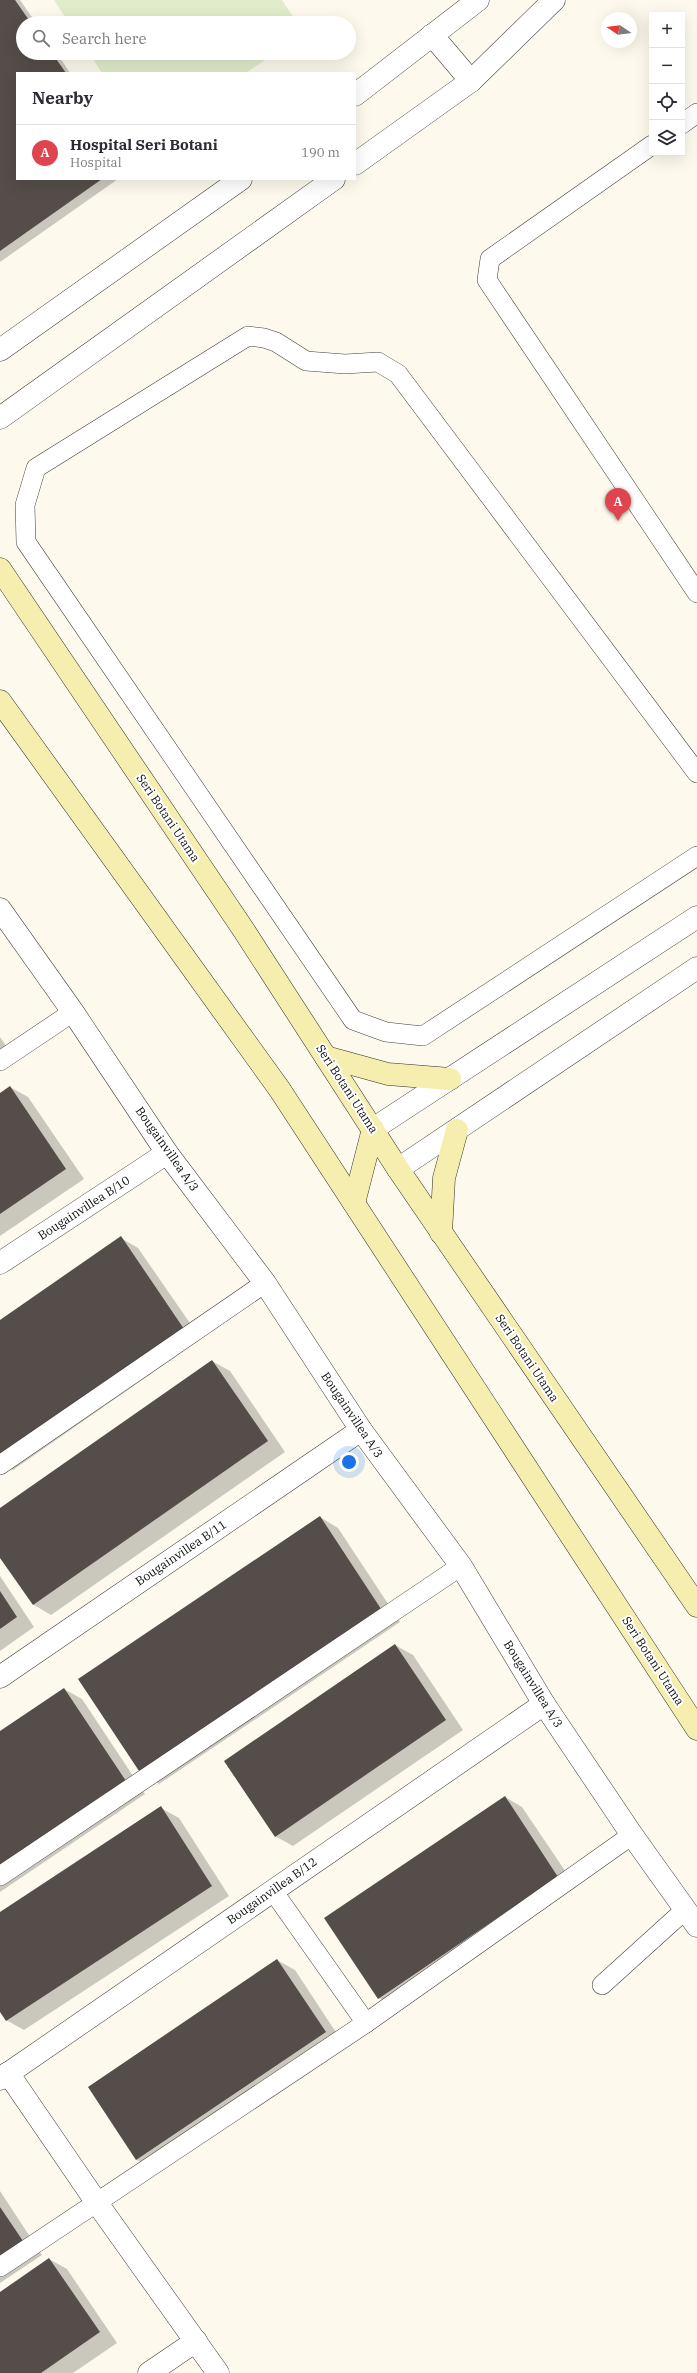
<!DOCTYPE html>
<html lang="en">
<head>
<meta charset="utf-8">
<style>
  :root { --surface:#fff; --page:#f7f7f7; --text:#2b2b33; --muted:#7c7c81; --line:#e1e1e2; --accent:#b45309 }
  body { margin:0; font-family:"IBM Plex Serif",serif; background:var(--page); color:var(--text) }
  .controls { position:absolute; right:12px; top:12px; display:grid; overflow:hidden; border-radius:0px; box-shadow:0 4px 16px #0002 }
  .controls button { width:36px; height:36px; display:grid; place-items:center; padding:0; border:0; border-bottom:1px solid var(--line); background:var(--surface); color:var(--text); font:20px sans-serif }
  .compass { position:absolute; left:601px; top:12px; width:36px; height:36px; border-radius:50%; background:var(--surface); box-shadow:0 4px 16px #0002; rotate:283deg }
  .you { position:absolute; left:349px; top:1462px; width:14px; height:14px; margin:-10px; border:3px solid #fff; border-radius:50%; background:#1a73e8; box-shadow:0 0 0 6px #1a73e833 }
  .badge { display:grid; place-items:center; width:26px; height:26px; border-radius:50%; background:var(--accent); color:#fff; font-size:13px; font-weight:700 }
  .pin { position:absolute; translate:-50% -33px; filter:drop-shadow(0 1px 2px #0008) }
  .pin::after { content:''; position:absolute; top:21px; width:14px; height:12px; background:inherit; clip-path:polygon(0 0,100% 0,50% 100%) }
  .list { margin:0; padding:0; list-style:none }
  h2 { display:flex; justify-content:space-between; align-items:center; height:52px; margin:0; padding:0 16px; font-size:17px }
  h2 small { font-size:13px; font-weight:400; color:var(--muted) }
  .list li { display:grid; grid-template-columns:26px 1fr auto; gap:12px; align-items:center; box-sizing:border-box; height:56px; padding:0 16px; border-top:1px solid var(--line) }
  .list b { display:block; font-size:15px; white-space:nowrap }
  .list p { margin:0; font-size:13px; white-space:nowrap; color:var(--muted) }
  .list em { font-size:13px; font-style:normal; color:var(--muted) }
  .icon { flex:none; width:22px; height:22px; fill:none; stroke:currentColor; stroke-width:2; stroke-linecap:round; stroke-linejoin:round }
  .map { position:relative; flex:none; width:697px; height:2373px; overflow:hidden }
  .search { position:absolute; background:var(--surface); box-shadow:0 4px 16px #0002; left:16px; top:16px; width:340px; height:44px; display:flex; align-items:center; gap:10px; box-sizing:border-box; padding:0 14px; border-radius:22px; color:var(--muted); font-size:15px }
  .panel { position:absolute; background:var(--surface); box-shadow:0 4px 16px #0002; left:16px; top:72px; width:340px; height:108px; border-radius:0px }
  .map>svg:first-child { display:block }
  .pitch { fill:#e1eccb }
  .shadow { fill:#0003 }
  .building { fill:#544d4a }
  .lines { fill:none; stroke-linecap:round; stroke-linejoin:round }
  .service-casing { stroke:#3f3f3f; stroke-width:20 }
  .minor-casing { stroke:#3f3f3f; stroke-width:23 }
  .secondary-casing { stroke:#2e2e2e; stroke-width:23 }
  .service { stroke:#fff; stroke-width:19 }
  .minor { stroke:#fff; stroke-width:22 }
  .secondary { stroke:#f6eeaf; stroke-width:22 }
  .labels { text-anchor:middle; stroke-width:4; stroke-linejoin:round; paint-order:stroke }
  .street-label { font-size:12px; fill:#0c0c0c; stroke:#fff }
</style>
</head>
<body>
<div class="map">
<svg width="697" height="2373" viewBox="0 0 697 2373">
  <rect width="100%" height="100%" fill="#fdfaed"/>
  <g class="pitch">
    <polygon points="54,0 282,0 297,23 69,23"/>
    <polygon points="89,53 275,53 246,73 102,73"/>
  </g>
  <g class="shadow">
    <polygon points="0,0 20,0 36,23 23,23 23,53 57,53 70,73 17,73 17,179 118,179 0,262"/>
    <polygon points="0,1037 15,1059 0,1069"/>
    <polygon points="10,1087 28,1097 84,1179 0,1236 0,1094"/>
    <polygon points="121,1238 138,1248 201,1339 13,1470 0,1462 0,1321"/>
    <polygon points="212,1361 230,1371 285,1452 51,1615 34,1605 0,1556 0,1509"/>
    <polygon points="320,1517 338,1528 400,1622 159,1784 141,1773"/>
    <polygon points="0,1576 34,1627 0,1651"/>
    <polygon points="395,1645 413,1655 463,1730 293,1846 275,1836"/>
    <polygon points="64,1689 82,1699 145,1794 0,1892 0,1732"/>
    <polygon points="505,1797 522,1807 576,1887 397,2009 379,1998 325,1918"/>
    <polygon points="161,1808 179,1818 229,1896 24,2030 6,2020 0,2010 0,1913"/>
    <polygon points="277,1960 295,1970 343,2043 155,2170 137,2160 89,2087"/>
    <polygon points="0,2191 42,2255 0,2283"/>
    <polygon points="49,2259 67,2269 117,2343 73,2373 0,2373 0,2293"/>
  </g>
  <g class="building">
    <polygon points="0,0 15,0 31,23 23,23 23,53 52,53 66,73 17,73 17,179 102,179 0,251"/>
    <polygon points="10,1086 66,1169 0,1214 0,1093"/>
    <polygon points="121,1236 184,1329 0,1456 0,1320"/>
    <polygon points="212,1360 268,1441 33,1605 0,1558 0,1508"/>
    <polygon points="320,1516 383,1612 141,1774 78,1679"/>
    <polygon points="0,1591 17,1617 0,1629"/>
    <polygon points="395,1644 446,1720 275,1837 224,1761"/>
    <polygon points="64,1688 128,1784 0,1870 0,1731"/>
    <polygon points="505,1796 558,1877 378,1999 324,1918"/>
    <polygon points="161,1806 212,1886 6,2021 0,2012 0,1912"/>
    <polygon points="277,1959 326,2032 136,2160 88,2087"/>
    <polygon points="0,2207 25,2244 0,2261"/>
    <polygon points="49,2258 100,2332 41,2373 0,2373 0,2292"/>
  </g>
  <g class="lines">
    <defs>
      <g id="service">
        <polyline points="682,124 697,113"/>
        <polyline points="652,145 490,259 487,280 697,593"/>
        <polyline points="697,773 398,374 378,362 345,364 306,361 276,342 264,338 248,336 36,468 25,505 26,542 353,1020 386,1032 423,1036 697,856"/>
        <polyline points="0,1061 73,1012"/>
        <polyline points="0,1465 265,1283"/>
        <polyline points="0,1876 461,1566"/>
        <polyline points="273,1891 366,2023"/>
        <polyline points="602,1985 686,1909"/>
        <polyline points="0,2267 366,2023 632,1835"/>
      </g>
      <g id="minor">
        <polyline points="432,35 471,81"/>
        <polyline points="355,95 478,0"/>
        <polyline points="355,164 471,81 554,0"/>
        <polyline points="0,350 241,179"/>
        <polyline points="0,418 334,179"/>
        <polyline points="0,909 73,1012 167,1153 265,1283 361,1430 461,1566 544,1704 632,1835 697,1926"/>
        <polyline points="373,1129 697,917"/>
        <polyline points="398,1169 697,968"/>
        <polyline points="0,1263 167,1153"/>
        <polyline points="0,1677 361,1430"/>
        <polyline points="8,2073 97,2203 218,2373"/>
        <polyline points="0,2079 544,1704"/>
        <polyline points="149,2373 196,2341"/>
      </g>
      <g id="secondary">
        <polyline points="0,569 243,929 398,1169 697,1606"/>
        <polyline points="0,701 280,1090 697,1729"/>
        <polyline points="326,1057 388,1074 450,1079"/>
        <polyline points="354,1203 373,1129"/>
        <polyline points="441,1233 444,1178 457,1130"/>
      </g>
    </defs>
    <use href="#service" class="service-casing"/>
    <use href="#minor" class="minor-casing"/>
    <use href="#secondary" class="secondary-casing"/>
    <use href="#service" class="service"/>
    <use href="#minor" class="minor"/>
    <use href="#secondary" class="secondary"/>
  </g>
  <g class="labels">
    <g class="street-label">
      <text transform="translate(168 818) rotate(56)" y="4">Seri Botani Utama</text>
      <text transform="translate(347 1089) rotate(57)" y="4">Seri Botani Utama</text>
      <text transform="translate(167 1149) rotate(55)" y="4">Bougainvillea A/3</text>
      <text transform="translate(84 1208) rotate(-33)" y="4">Bougainvillea B/10</text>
      <text transform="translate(527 1358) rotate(56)" y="4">Seri Botani Utama</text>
      <text transform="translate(352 1415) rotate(56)" y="4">Bougainvillea A/3</text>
      <text transform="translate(181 1553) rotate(-34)" y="4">Bougainvillea B/11</text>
      <text transform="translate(653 1661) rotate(57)" y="4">Seri Botani Utama</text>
      <text transform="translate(533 1684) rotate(58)" y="4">Bougainvillea A/3</text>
      <text transform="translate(272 1891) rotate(-35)" y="4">Bougainvillea B/12</text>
    </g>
  </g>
</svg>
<div class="controls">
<button>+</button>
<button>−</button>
<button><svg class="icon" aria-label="locate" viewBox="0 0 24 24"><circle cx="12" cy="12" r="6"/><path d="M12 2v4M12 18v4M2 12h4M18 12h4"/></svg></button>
<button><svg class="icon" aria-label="layers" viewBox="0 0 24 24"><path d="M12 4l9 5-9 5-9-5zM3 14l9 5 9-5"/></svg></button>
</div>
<svg class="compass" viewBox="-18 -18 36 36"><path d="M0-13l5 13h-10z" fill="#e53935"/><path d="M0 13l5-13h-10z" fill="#7c7c81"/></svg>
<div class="you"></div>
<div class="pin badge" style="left:618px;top:521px;background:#e0444e">A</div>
<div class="search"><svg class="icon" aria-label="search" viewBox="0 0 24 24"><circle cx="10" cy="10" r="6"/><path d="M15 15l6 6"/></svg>Search here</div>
<section class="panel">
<h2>Nearby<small></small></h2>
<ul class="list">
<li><span class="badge" style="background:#e0444e">A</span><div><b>Hospital Seri Botani</b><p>Hospital</p></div><em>190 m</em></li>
</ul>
</section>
</div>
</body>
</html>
